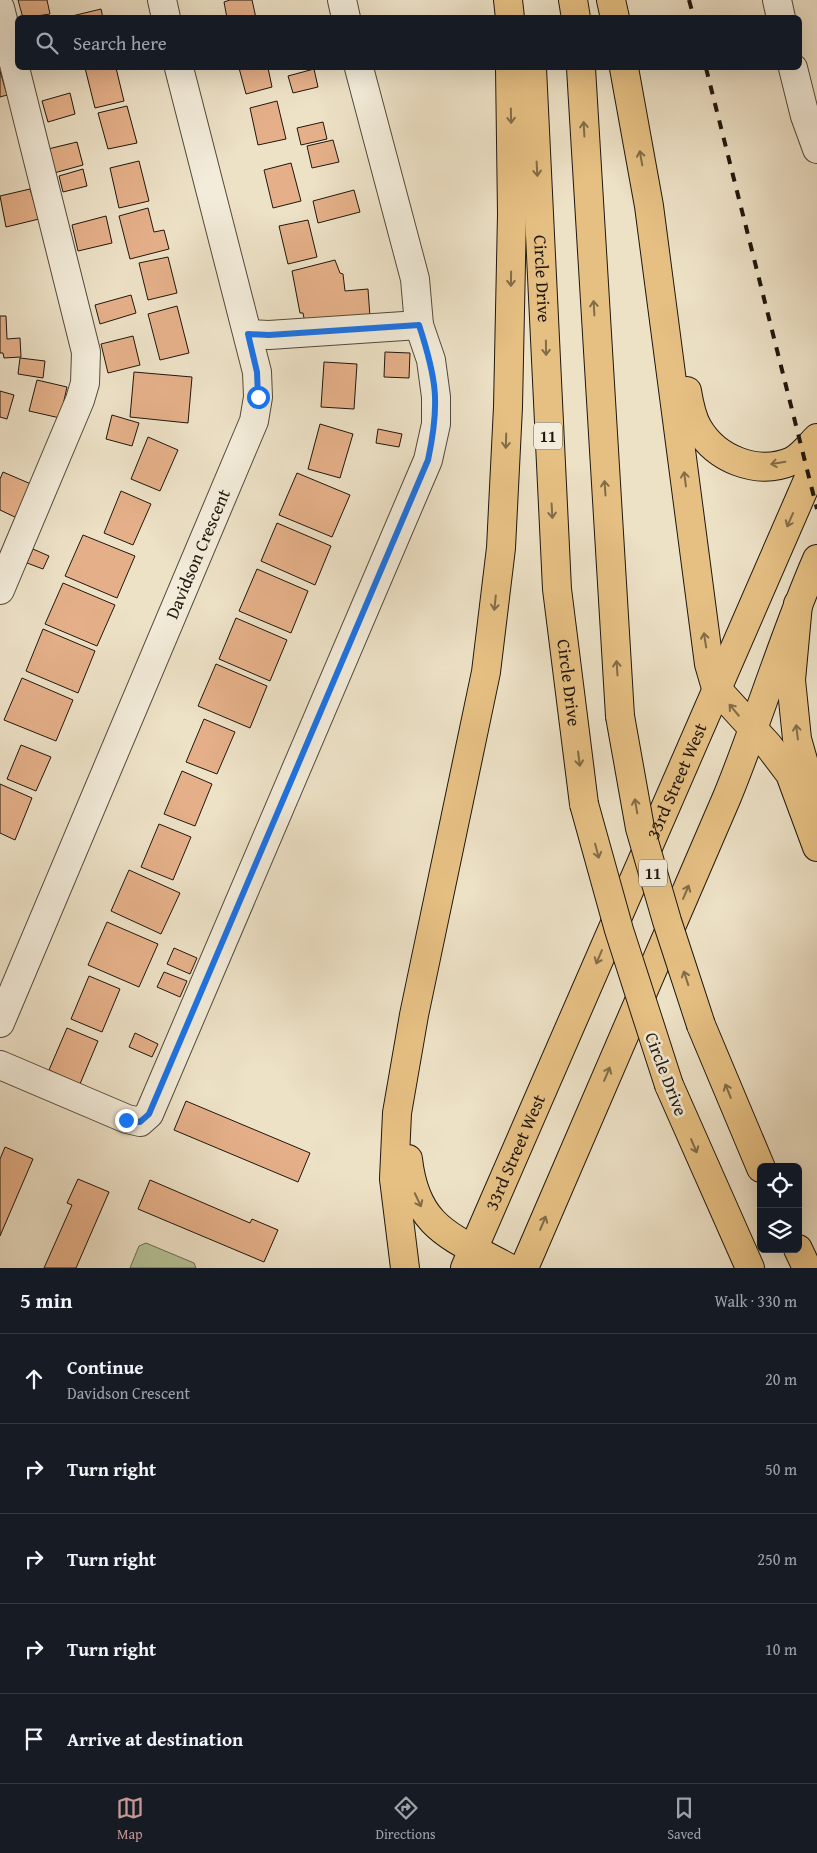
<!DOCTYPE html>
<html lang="en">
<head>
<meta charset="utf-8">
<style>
  :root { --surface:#171b24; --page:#242831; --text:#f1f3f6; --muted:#9ea1a6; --line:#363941; --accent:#c59692 }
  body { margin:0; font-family:"Gentium Book Plus",serif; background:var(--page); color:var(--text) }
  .controls { position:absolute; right:15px; bottom:15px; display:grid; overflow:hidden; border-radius:8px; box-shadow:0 5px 20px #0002 }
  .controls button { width:45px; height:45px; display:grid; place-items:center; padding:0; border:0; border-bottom:1px solid var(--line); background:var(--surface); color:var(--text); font:25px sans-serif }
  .stop { position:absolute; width:15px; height:15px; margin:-11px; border:4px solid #1a73e8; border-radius:50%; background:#fff }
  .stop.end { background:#1a73e8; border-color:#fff; box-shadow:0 1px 5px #0008 }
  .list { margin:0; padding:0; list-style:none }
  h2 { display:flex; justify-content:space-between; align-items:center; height:65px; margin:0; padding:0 20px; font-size:21px }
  h2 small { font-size:16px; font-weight:400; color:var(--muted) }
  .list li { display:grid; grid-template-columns:32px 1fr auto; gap:15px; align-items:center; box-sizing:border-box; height:90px; padding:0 20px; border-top:1px solid var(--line) }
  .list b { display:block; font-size:19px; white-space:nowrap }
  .list p { margin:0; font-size:16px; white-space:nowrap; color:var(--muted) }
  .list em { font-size:16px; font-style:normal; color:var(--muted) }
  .icon { flex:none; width:28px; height:28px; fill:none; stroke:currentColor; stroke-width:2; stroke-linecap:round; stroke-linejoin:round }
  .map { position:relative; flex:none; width:817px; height:1268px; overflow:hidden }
  .search { position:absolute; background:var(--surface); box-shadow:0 5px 20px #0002; left:15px; right:15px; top:15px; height:55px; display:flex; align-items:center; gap:12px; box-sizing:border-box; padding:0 18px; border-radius:8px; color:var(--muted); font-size:19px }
  .sheet { height:515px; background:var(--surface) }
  nav { display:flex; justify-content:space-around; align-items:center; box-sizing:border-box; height:70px; border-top:1px solid var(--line); background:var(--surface); font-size:14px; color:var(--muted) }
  nav a { display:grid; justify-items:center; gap:2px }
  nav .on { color:var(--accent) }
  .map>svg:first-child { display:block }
  .green { fill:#b6c397; stroke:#6a6d52 }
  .building { fill:#e5b089; stroke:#1f170d }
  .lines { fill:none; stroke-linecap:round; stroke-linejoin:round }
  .minor-casing { stroke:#524a3b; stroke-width:30 }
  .major-casing { stroke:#1f170d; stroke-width:30 }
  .highway-casing { stroke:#1f170d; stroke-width:30 }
  .minor { stroke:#f3ecda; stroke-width:28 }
  .major { stroke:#e6c083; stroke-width:28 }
  .highway { stroke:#e6c083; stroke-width:28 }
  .rail { stroke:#1f170d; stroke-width:4; stroke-dasharray:9 9; stroke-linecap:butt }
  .highway-bridge-casing { stroke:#1f170d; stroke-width:30; stroke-linecap:butt }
  .highway-bridge { stroke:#e6c083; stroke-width:28 }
  .oneway { stroke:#826c48 }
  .route { stroke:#1a73e8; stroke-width:6 }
  .labels { text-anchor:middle; stroke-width:5; stroke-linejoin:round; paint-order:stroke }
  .shield { fill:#f3ecda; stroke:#5f574a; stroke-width:1 }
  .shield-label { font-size:16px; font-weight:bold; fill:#1f170d }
  .street-label { font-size:18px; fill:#1f170d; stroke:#f3ecda }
</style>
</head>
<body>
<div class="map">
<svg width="817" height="1268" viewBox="0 0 817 1268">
  <rect width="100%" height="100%" fill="#ede1c6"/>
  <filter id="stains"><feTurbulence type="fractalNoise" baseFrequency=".004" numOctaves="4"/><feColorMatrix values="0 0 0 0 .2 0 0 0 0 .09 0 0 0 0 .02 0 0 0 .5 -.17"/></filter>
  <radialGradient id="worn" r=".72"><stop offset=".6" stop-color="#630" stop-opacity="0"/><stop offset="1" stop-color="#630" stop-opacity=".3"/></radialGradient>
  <polygon class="green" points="146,1243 194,1263 196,1268 130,1268 139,1246"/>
  <g class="building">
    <polygon points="18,0 47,0 50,14 23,18"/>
    <polygon points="230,0 252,0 256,18 227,18 224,2"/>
    <polygon points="101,9 103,18 72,18 72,16"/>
    <polygon points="85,68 116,68 124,101 95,108"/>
    <polygon points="239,68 268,68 272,87 246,94"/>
    <polygon points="314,69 318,87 293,93 288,76"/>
    <polygon points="0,71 7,95 0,97"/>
    <polygon points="70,93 75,114 48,122 42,101"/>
    <polygon points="277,101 286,139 258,145 250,108"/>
    <polygon points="127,106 137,143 108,149 98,113"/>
    <polygon points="323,122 327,139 301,145 297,128"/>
    <polygon points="333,140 339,162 312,168 307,146"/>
    <polygon points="77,142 83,165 54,173 48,149"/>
    <polygon points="139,161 149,201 119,208 110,168"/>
    <polygon points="291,163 301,201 273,208 264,170"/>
    <polygon points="83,169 87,186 63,192 59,176"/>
    <polygon points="30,189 39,219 6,227 0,196"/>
    <polygon points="354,190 360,212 318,223 313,201"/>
    <polygon points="148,208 154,232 164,230 169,249 130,259 119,216"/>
    <polygon points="106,216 112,243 78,251 72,225"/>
    <polygon points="308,220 317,257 288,264 279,226"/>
    <polygon points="168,257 177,293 148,300 139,263"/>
    <polygon points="335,260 340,273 343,274 345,291 368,289 370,317 305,323 303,313 300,313 292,271"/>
    <polygon points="131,295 136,313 100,324 95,305"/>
    <polygon points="177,306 189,353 160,360 148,314"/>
    <polygon points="0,316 6,316 7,339 20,338 21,357 4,358 3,353 0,353"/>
    <polygon points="133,336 140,365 108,373 101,344"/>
    <polygon points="385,352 410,353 409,378 384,377"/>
    <polygon points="20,358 45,361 43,378 18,374"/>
    <polygon points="324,362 357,364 354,409 321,407"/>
    <polygon points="134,372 192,377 188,423 130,417"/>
    <polygon points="37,380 67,387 60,418 29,411"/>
    <polygon points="0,391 14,395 7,419 0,417"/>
    <polygon points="112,415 139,423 132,446 106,439"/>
    <polygon points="320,424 353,434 340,478 308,469"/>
    <polygon points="378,429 402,434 399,447 376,443"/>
    <polygon points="148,437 178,450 160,491 131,479"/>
    <polygon points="3,472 31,484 17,518 0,510 0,479"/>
    <polygon points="297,473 350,495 332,537 279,515"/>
    <polygon points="121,491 151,504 133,545 104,533"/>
    <polygon points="277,523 331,546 315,585 261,561"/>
    <polygon points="83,535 135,556 117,598 65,576"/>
    <polygon points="33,549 49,556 43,569 27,563"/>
    <polygon points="257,569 308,591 291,633 239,611"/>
    <polygon points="63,583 115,605 97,646 45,624"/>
    <polygon points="236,618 287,640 270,681 219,659"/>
    <polygon points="43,629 95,651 78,693 26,671"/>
    <polygon points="216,664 267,686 250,728 198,706"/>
    <polygon points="22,678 73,700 56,741 4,720"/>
    <polygon points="204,719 235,732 217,774 186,762"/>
    <polygon points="21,745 51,757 36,791 7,779"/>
    <polygon points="182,771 212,784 195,826 164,814"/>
    <polygon points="0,784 32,798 15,840 0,833"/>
    <polygon points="159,824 191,837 173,880 141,867"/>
    <polygon points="129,870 180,893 161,934 111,911"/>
    <polygon points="107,922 158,944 139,987 88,965"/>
    <polygon points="174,948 197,958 190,974 167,964"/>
    <polygon points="164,972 187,981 180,997 157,987"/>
    <polygon points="89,976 120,989 102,1032 71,1019"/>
    <polygon points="67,1028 98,1041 80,1084 49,1070"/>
    <polygon points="135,1033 158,1044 152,1057 129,1047"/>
    <polygon points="186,1101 310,1153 298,1182 174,1130"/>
    <polygon points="5,1147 33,1159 0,1236 0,1159"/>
    <polygon points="78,1179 109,1192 76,1268 44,1268 72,1205 67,1203"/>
    <polygon points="150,1180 250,1223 252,1219 278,1230 264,1262 138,1209"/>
  </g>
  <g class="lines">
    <defs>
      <g id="minor">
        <polyline points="162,0 166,18"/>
        <polyline points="342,0 346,18"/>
        <polyline points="777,0 781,18"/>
        <polyline points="0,8 86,352 85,383 80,400 0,590"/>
        <polyline points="793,68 805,116 817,149"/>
        <polyline points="248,334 269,335 419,325"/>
        <path id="s1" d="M0,1023L254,421L258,397L257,372L179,68"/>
        <polyline points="0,1065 127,1119 140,1122 149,1114 428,460 436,424 436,397 431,360 419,325 415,279 359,68"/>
      </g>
      <g id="major">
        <path id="s2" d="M465,1268L817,459"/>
        <path d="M524,1268L727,797C759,719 783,637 817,559"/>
      </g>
      <g id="highway">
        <polyline points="508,0 510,18"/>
        <polyline points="573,0 576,18"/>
        <polyline points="611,0 615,18"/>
        <path id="s3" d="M532,68L557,589L584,804"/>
        <polyline points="581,68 620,716"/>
        <polyline points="624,68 649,206 709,664 716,688 768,745 790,774 817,847"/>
        <path d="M687,391C689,403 692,418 698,428C716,459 757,476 792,461C802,456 809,446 817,438"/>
        <polyline points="798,604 791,680 797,739 814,799"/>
        <polyline points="701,1025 761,1168"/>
        <polyline points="669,1085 750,1268"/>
        <path d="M408,1159C416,1230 453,1237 509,1268"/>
        <polyline points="798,1249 807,1268"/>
        <polyline points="405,1268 394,1179 397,1113 414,1015 486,672 501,548 508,407 512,214 510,68"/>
      </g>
    </defs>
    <use href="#minor" class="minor-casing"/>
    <use href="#major" class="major-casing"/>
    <use href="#highway" class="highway-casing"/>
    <use href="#minor" class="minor"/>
    <use href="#major" class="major"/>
    <use href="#highway" class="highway"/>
    <g class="rail">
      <polyline points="689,0 694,18"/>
      <polyline points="706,68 817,509"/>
    </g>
    <defs>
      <g id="highway-bridge">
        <polyline points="620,716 640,828 667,921 701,1025"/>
        <polyline points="584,804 619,930 669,1085"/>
      </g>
    </defs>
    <use href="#highway-bridge" class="highway-bridge-casing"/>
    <use href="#highway-bridge" class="highway-bridge"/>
  </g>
  <defs><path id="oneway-shaft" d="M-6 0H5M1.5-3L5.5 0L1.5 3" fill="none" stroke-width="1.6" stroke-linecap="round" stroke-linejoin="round" transform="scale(1.25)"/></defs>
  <g class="oneway">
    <use href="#oneway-shaft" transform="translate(511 116) rotate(89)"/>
    <use href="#oneway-shaft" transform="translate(584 129) rotate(-93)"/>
    <use href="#oneway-shaft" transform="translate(641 158) rotate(-100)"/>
    <use href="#oneway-shaft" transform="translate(537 169) rotate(87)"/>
    <use href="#oneway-shaft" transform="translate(511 279) rotate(91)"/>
    <use href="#oneway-shaft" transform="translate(594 308) rotate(-93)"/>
    <use href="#oneway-shaft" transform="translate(546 348) rotate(89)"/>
    <use href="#oneway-shaft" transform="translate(506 441) rotate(92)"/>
    <use href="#oneway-shaft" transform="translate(778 463) rotate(170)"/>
    <use href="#oneway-shaft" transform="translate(685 479) rotate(-97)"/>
    <use href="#oneway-shaft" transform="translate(605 488) rotate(-94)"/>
    <use href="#oneway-shaft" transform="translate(552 511) rotate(87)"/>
    <use href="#oneway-shaft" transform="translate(790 520) rotate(114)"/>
    <use href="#oneway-shaft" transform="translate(495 603) rotate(96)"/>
    <use href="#oneway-shaft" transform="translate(705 640) rotate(-99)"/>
    <use href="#oneway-shaft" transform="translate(617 668) rotate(-94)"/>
    <use href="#oneway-shaft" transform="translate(734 710) rotate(-130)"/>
    <use href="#oneway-shaft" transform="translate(797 732) rotate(-97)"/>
    <use href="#oneway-shaft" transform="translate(579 759) rotate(83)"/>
    <use href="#oneway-shaft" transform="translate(636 806) rotate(-100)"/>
    <use href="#oneway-shaft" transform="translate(597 851) rotate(75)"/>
    <use href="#oneway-shaft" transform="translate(686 892) rotate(-67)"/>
    <use href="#oneway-shaft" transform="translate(599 957) rotate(113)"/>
    <use href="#oneway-shaft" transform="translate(686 978) rotate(-108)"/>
    <use href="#oneway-shaft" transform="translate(607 1074) rotate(-67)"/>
    <use href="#oneway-shaft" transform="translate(728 1091) rotate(-112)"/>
    <use href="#oneway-shaft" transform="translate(694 1146) rotate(67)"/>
    <use href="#oneway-shaft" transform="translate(418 1200) rotate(65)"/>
    <use href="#oneway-shaft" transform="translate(543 1223) rotate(-67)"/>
  </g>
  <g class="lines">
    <path class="route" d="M126,1120L140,1122L149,1114L428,460C440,404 437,380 419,325L269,335L248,334L257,372L258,397"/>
  </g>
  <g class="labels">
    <g class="shield">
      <rect x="534" y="422.5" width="28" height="27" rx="4"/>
      <rect x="639" y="859.5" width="28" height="27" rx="4"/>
    </g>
    <g class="shield-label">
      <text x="548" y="442">11</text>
      <text x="653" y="879">11</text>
    </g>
    <g class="street-label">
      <text dy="6" stroke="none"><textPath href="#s3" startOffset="211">Circle Drive</textPath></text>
      <text dy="6" stroke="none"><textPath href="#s1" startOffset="509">Davidson Crescent</textPath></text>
      <text dy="6" stroke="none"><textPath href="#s3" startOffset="616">Circle Drive</textPath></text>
      <text dy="6" stroke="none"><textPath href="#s2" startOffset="531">33rd Street West</textPath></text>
      <text transform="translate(666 1074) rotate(69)" y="6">Circle Drive</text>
      <text dy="6" stroke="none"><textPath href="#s2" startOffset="126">33rd Street West</textPath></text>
    </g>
  </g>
  <rect width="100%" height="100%" filter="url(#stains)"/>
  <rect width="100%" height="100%" fill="url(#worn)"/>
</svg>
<div class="controls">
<button><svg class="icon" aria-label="locate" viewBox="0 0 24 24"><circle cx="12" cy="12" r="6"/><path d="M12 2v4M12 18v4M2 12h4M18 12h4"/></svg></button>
<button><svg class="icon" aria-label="layers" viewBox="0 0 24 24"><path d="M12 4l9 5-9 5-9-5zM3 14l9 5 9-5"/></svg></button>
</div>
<div class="stop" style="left:258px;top:397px"></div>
<div class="stop end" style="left:126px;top:1120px"></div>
<div class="search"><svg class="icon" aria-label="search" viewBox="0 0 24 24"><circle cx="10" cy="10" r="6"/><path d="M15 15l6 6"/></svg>Search here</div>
</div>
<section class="sheet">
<h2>5 min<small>Walk · 330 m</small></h2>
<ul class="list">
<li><svg class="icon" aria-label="ahead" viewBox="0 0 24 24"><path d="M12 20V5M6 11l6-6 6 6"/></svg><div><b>Continue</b><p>Davidson Crescent</p></div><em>20 m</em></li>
<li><svg class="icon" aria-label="right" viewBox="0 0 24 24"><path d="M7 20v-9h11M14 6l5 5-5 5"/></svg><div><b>Turn right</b></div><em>50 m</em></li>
<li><svg class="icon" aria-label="right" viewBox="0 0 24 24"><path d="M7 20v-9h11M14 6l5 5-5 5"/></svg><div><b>Turn right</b></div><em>250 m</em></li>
<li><svg class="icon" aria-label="right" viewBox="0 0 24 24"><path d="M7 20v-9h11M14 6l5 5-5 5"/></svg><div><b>Turn right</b></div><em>10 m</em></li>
<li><svg class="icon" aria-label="arrive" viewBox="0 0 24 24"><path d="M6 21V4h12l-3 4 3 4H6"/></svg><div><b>Arrive at destination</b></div></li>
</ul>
</section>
<nav>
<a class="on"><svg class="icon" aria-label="map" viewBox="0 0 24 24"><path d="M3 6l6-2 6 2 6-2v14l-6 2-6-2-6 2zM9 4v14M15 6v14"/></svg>Map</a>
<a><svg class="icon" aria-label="directions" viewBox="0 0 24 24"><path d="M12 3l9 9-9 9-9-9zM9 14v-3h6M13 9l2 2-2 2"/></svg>Directions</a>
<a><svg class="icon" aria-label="saved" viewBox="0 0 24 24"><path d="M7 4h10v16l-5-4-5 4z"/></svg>Saved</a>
</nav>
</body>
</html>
